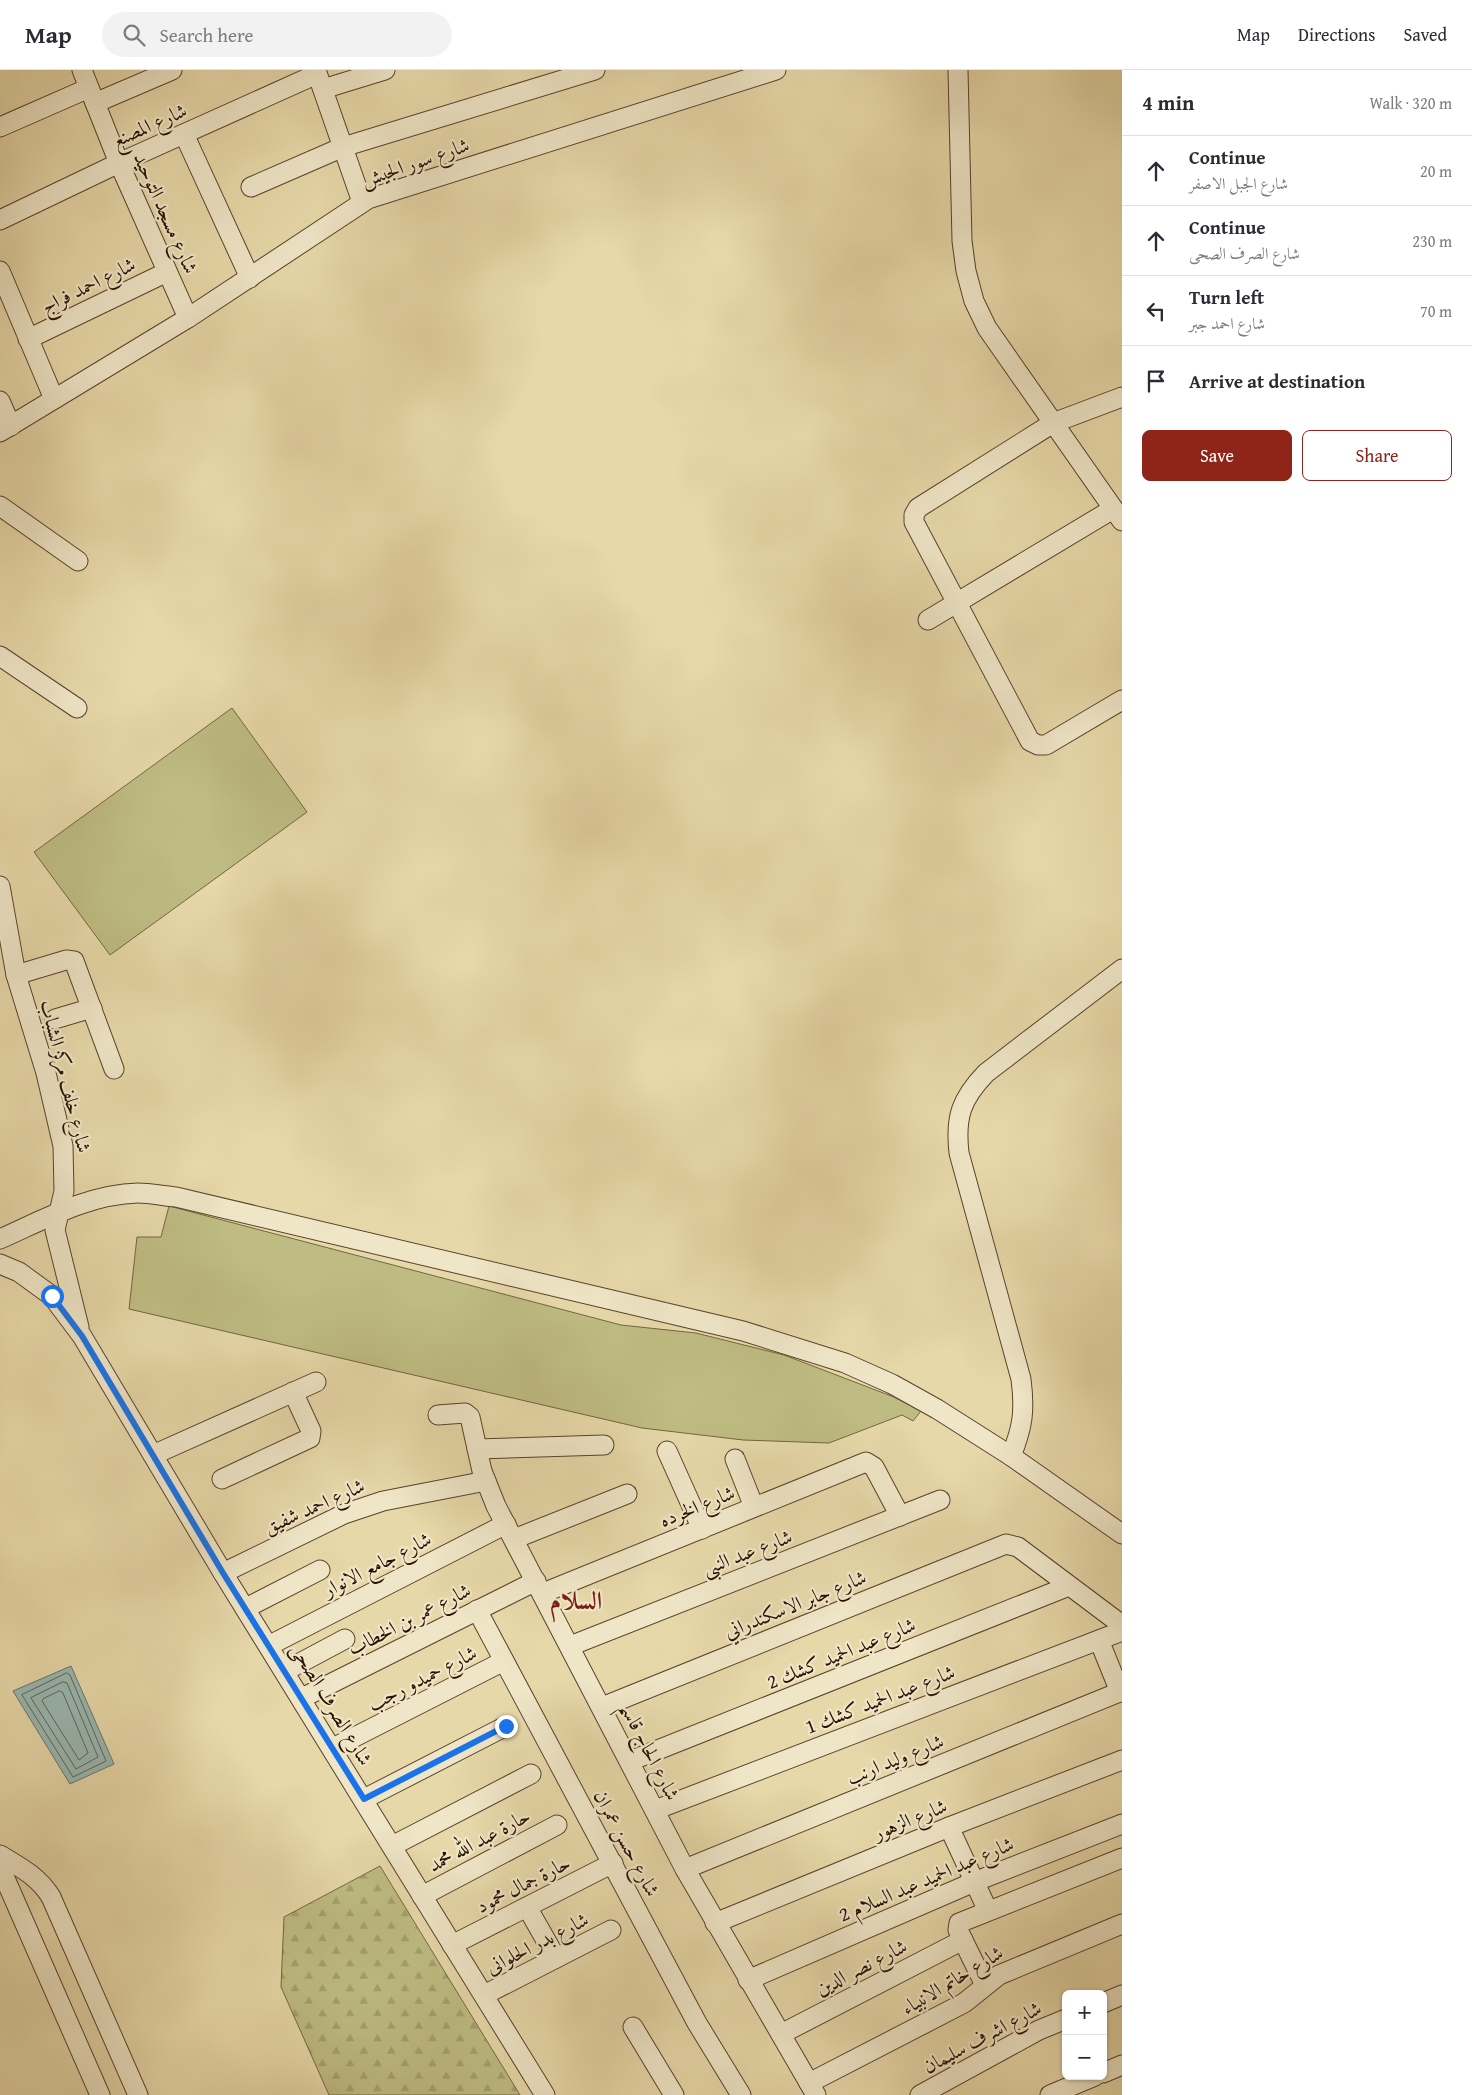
<!DOCTYPE html>
<html lang="en">
<head>
<meta charset="utf-8">
<style>
  :root { --surface:#fff; --page:#f2f2f3; --text:#2b2b33; --muted:#7c7c81; --line:#e1e1e2; --accent:#8f2418 }
  body { margin:0; font-family:"Gentium Book Plus",Amiri,serif; background:var(--page); color:var(--text) }
  .controls { position:absolute; right:15px; bottom:15px; display:grid; overflow:hidden; border-radius:8px; box-shadow:0 1px 4px #0004 }
  .controls button { width:45px; height:45px; display:grid; place-items:center; padding:0; border:0; border-bottom:1px solid var(--line); background:var(--surface); color:var(--text); font:25px sans-serif }
  .stop { position:absolute; width:15px; height:15px; margin:-11px; border:4px solid #1a73e8; border-radius:50%; background:#fff }
  .stop.end { background:#1a73e8; border-color:#fff; box-shadow:0 1px 5px #0008 }
  .list { margin:0; padding:0; list-style:none }
  h2 { display:flex; justify-content:space-between; align-items:center; height:65px; margin:0; padding:0 20px; font-size:21px }
  h2 small { font-size:16px; font-weight:400; color:var(--muted) }
  .list li { display:grid; grid-template-columns:32px 1fr auto; gap:15px; align-items:center; box-sizing:border-box; height:70px; padding:0 20px; border-top:1px solid var(--line) }
  .list b { display:block; font-size:19px; white-space:nowrap }
  .list p { margin:0; font-size:16px; white-space:nowrap; color:var(--muted) }
  .list em { font-size:16px; font-style:normal; color:var(--muted) }
  .actions { display:flex; gap:10px; padding:15px 20px }
  .actions a { flex:1; padding:11px 0; border:1px solid var(--accent); border-radius:8px; text-align:center; font-size:18px; color:var(--accent) }
  .actions .main { background:var(--accent); color:#fff }
  .icon { flex:none; width:28px; height:28px; fill:none; stroke:currentColor; stroke-width:2; stroke-linecap:round; stroke-linejoin:round }
  .map { position:relative; flex:none; width:1122px; height:2025px; overflow:hidden }
  header { display:flex; align-items:center; gap:30px; box-sizing:border-box; height:70px; padding:0 25px; background:var(--surface); border-bottom:1px solid var(--line) }
  header strong { font-size:24px }
  nav { display:flex; gap:28px; margin-inline-start:auto; font-size:18px }
  .search { width:350px; height:45px; background:var(--page); display:flex; align-items:center; gap:12px; box-sizing:border-box; padding:0 18px; border-radius:28px; color:var(--muted); font-size:19px }
  main { display:flex }
  aside { flex:1; background:var(--surface) }
  .map>svg:first-child { display:block }
  .grass { fill:#bebc82; stroke:#736641 }
  .forest { fill:url(#forest-firs); stroke:#736641 }
  .water { fill:#98b8b1; stroke:#6b756a }
  .lines { fill:none; stroke-linecap:round; stroke-linejoin:round }
  .shore { stroke:#606458; stroke-width:1 }
  .minor-casing { stroke:#58422a; stroke-width:21 }
  .minor { stroke:#efe6c7; stroke-width:19 }
  .route { stroke:#1a73e8; stroke-width:6 }
  .labels { text-anchor:middle; stroke-width:4.5; stroke-linejoin:round; paint-order:stroke }
  .street-label { font-size:20px; fill:#281000; stroke:#efe6c7 }
  .district-label { font-size:25px; font-weight:bold; fill:#7a1f14; stroke:#efe6c7 }
</style>
</head>
<body>
<header>
<strong>Map</strong>
<div class="search"><svg class="icon" aria-label="search" viewBox="0 0 24 24"><circle cx="10" cy="10" r="6"/><path d="M15 15l6 6"/></svg>Search here</div>
<nav><a>Map</a><a>Directions</a><a>Saved</a></nav>
</header>
<main>
<div class="map">
<svg width="1122" height="2025" viewBox="0 0 1122 2025">
  <defs>
    <pattern id="forest-firs" width="22" height="20" patternUnits="userSpaceOnUse" patternTransform="scale(1.25)"><rect width="22" height="20" fill="#bebc82"/><path d="M5 1l3.5 6h-7zM16 11l3.5 6h-7z" fill="#a3a16e"/></pattern>
  </defs>
  <rect width="100%" height="100%" fill="#e7d8a9"/>
  <filter id="stains"><feTurbulence type="fractalNoise" baseFrequency=".004" numOctaves="4"/><feColorMatrix values="0 0 0 0 .2 0 0 0 0 .09 0 0 0 0 .02 0 0 0 .5 -.17"/></filter>
  <radialGradient id="worn" r=".72"><stop offset=".6" stop-color="#630" stop-opacity="0"/><stop offset="1" stop-color="#630" stop-opacity=".3"/></radialGradient>
  <g class="grass">
    <polygon points="232,638 307,742 110,885 34,782"/>
    <polygon points="169,1136 621,1255 696,1263 784,1285 894,1327 921,1341 913,1351 902,1345 829,1373 743,1370 642,1358 129,1239 137,1167 161,1167"/>
  </g>
  <polygon class="forest" points="380,1796 520,2025 329,2025 281,1917 284,1847"/>
  <polygon class="water" points="71,1596 114,1694 70,1714 13,1621"/>
  <g class="lines">
    <g class="shore">
      <polygon points="67,1603 70,1605 106,1691 73,1707 22,1625"/>
      <polygon points="63,1612 67,1613 98,1687 76,1699 31,1628"/>
      <polygon points="60,1621 63,1623 88,1683 79,1690 42,1631 43,1629"/>
    </g>
    <defs>
      <g id="minor">
        <polyline points="82,0 119,93 188,248"/>
        <polyline points="316,0 362,132"/>
        <polyline points="958,0 962,171 966,201 974,231 987,258 1122,451"/>
        <polyline points="323,19 385,0"/>
        <polyline points="95,33 172,0"/>
        <polyline points="0,57 89,18"/>
        <polyline points="184,64 250,208"/>
        <polyline points="251,117 343,77 595,0"/>
        <polyline points="0,150 119,93 317,4"/>
        <polyline points="0,201 54,329"/>
        <polyline points="28,269 167,202"/>
        <polyline points="1122,327 1053,353 918,438 914,445 914,452 1030,671 1038,675 1046,675 1122,630"/>
        <polyline points="0,331 11,356"/>
        <polyline points="0,362 188,248 368,129 776,0"/>
        <polyline points="0,436 78,491"/>
        <polyline points="928,550 1113,439"/>
        <polyline points="0,586 77,638"/>
        <polyline points="0,816 16,905 46,1003 63,1076 64,1121 55,1160 79,1257"/>
        <polyline points="16,905 66,890 74,891 114,999"/>
        <polyline points="55,949 92,938"/>
        <path d="M0,1169C43,1150 89,1124 138,1123C150,1123 164,1126 176,1127L743,1261L845,1293L892,1314L937,1339L1011,1386L1122,1464"/>
        <polyline points="0,1194 19,1202 52,1226 82,1266 223,1503 545,2025"/>
        <polyline points="438,1345 465,1343 470,1347 482,1401 496,1436 685,1799 816,2025"/>
        <polyline points="477,1379 604,1375"/>
        <polyline points="667,1381 702,1459"/>
        <polyline points="153,1385 316,1312"/>
        <path d="M1011,1386C1023,1357 1025,1340 1021,1309L959,1083C955,1047 961,1029 986,1003L1122,899"/>
        <polyline points="735,1389 754,1437"/>
        <polyline points="222,1409 310,1368 311,1361 293,1322"/>
        <polyline points="514,1469 627,1424"/>
        <polyline points="223,1503 344,1444 383,1431 486,1411"/>
        <polyline points="543,1523 866,1392 874,1397 900,1446"/>
        <polyline points="246,1538 320,1500"/>
        <polyline points="477,1540 697,1953 741,2025"/>
        <polyline points="1099,1570 1120,1622"/>
        <polyline points="270,1575 506,1454"/>
        <polyline points="570,1576 940,1430"/>
        <polyline points="285,1601 345,1569"/>
        <polyline points="302,1628 536,1511"/>
        <polyline points="602,1637 1006,1474 1018,1477 1122,1555"/>
        <polyline points="333,1678 504,1591"/>
        <polyline points="630,1691 1069,1516"/>
        <polyline points="364,1729 506,1656"/>
        <polyline points="655,1740 1122,1561"/>
        <polyline points="949,1757 988,1841"/>
        <polyline points="392,1776 531,1704"/>
        <path d="M0,1785C20,1797 39,1807 51,1827L138,2025"/>
        <polyline points="0,1797 100,2025"/>
        <polyline points="685,1799 1122,1621"/>
        <polyline points="422,1826 557,1755"/>
        <polyline points="527,1837 556,1888"/>
        <polyline points="715,1853 949,1757 1122,1690"/>
        <polyline points="452,1875 613,1793"/>
        <polyline points="748,1910 974,1812 1122,1754"/>
        <polyline points="985,1915 958,1860 959,1853 1122,1788"/>
        <polyline points="484,1925 611,1860"/>
        <polyline points="1103,1933 1122,1925"/>
        <polyline points="633,1957 674,2025"/>
        <polyline points="781,1964 963,1870"/>
        <polyline points="1103,2003 1122,1995"/>
        <polyline points="809,2013 964,1933 999,1905 1122,1854"/>
        <polyline points="920,2025 1039,1960 1066,1949"/>
        <polyline points="1050,2025 1095,2006"/>
      </g>
    </defs>
    <use href="#minor" class="minor-casing"/>
    <use href="#minor" class="minor"/>
  </g>
  <g class="lines">
    <polyline class="route" points="52,1226 82,1266 223,1503 364,1729 506,1656"/>
  </g>
  <g class="labels">
    <g class="street-label">
      <text transform="translate(149 55) rotate(-24)" y="7">شارع المصنع</text>
      <text transform="translate(415 92) rotate(-19)" y="7">شارع سور الجيش</text>
      <text transform="translate(166 143) rotate(66)" y="7">شارع مسجد التوحيد</text>
      <text transform="translate(88 215) rotate(-26)" y="7">شارع احمد فراج</text>
      <text transform="translate(66 1006) rotate(76)" y="7">شارع خلف مركز الشباب</text>
      <text transform="translate(314 1436) rotate(-24)" y="7">شارع احمد شفيق</text>
      <text transform="translate(697 1436) rotate(-22)" y="7">شارع الخرده</text>
      <text transform="translate(747 1482) rotate(-21)" y="7">شارع عبد النبى</text>
      <text transform="translate(377 1494) rotate(-27)" y="7">شارع جامع الانوار</text>
      <text transform="translate(795 1534) rotate(-22)" y="7">شارع جابر الاسكندراني</text>
      <text transform="translate(409 1549) rotate(-27)" y="7">شارع عمر بن الخطاب</text>
      <text transform="translate(841 1583) rotate(-22)" y="7">شارع عبد الحميد كشك 2</text>
      <text transform="translate(422 1608) rotate(-27)" y="7">شارع حميدو رجب</text>
      <text transform="translate(880 1629) rotate(-21)" y="7">شارع عبد الحميد كشك 1</text>
      <text transform="translate(332 1634) rotate(59)" y="7">شارع الصرف الصحى</text>
      <text transform="translate(650 1681) rotate(63)" y="7">شارع الحاج قاسم</text>
      <text transform="translate(895 1689) rotate(-22)" y="7">شارع وليد ارنب</text>
      <text transform="translate(910 1749) rotate(-22)" y="7">شارع الزهور</text>
      <text transform="translate(479 1770) rotate(-28)" y="7">حارة عبد الله محمد</text>
      <text transform="translate(627 1773) rotate(62)" y="7">شارع حسن عمران</text>
      <text transform="translate(926 1809) rotate(-23)" y="7">شارع عبد الحميد عبد السلام 2</text>
      <text transform="translate(523 1814) rotate(-27)" y="7">حارة جمال محمود</text>
      <text transform="translate(537 1873) rotate(-27)" y="7">شارع بدر الحلوانى</text>
      <text transform="translate(861 1897) rotate(-27)" y="7">شارع نصر الدين</text>
      <text transform="translate(952 1910) rotate(-31)" y="7">شارع خاتم الانبياء</text>
      <text transform="translate(982 1967) rotate(-28)" y="7">شارع اشرف سليمان</text>
    </g>
    <g class="district-label">
      <text x="576" y="1539">السلام</text>
    </g>
  </g>
  <rect width="100%" height="100%" filter="url(#stains)"/>
  <rect width="100%" height="100%" fill="url(#worn)"/>
</svg>
<div class="controls">
<button>+</button>
<button>−</button>
</div>
<div class="stop" style="left:52px;top:1226px"></div>
<div class="stop end" style="left:506px;top:1656px"></div>
</div>
<aside>
<h2>4 min<small>Walk · 320 m</small></h2>
<ul class="list">
<li><svg class="icon" aria-label="ahead" viewBox="0 0 24 24"><path d="M12 20V5M6 11l6-6 6 6"/></svg><div><b>Continue</b><p>شارع الجبل الاصفر</p></div><em>20 m</em></li>
<li><svg class="icon" aria-label="ahead" viewBox="0 0 24 24"><path d="M12 20V5M6 11l6-6 6 6"/></svg><div><b>Continue</b><p>شارع الصرف الصحى</p></div><em>230 m</em></li>
<li><svg class="icon" aria-label="left" viewBox="0 0 24 24"><path d="M17 20v-9H6M10 6l-5 5 5 5"/></svg><div><b>Turn left</b><p>شارع احمد جبر</p></div><em>70 m</em></li>
<li><svg class="icon" aria-label="arrive" viewBox="0 0 24 24"><path d="M6 21V4h12l-3 4 3 4H6"/></svg><div><b>Arrive at destination</b></div></li>
</ul>
<div class="actions"><a class="main">Save</a><a>Share</a></div>
</aside>
</main>
</body>
</html>
